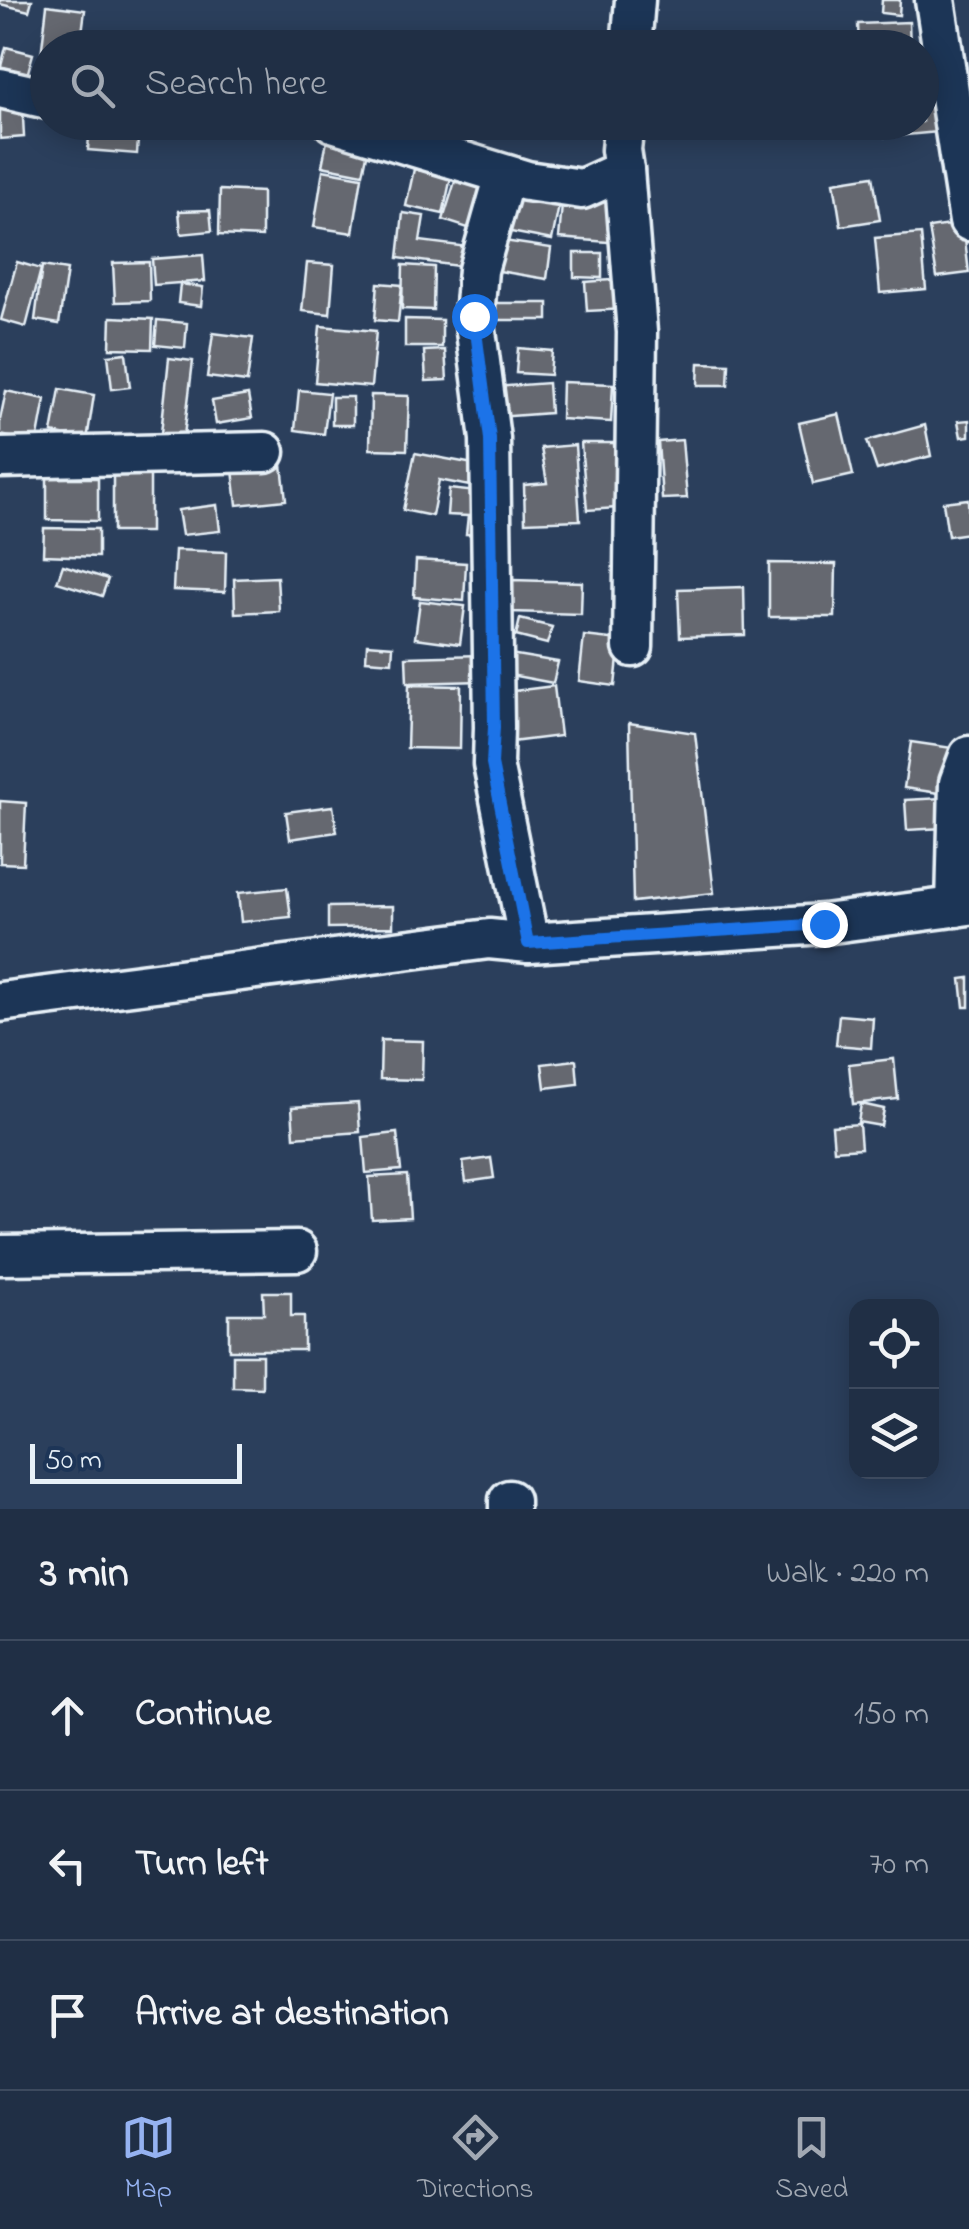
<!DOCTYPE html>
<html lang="en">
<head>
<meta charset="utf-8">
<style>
  :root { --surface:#202f45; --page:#28374c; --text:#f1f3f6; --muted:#a2a9b3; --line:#3d4a5e; --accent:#95b2f1 }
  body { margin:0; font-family:"Indie Flower",sans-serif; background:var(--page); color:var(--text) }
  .controls { position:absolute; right:30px; bottom:30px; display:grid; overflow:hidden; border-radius:20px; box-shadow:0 5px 25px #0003 }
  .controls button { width:90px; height:90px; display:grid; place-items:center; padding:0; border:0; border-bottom:2px solid var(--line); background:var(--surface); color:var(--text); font:50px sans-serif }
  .scale { position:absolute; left:30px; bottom:25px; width:212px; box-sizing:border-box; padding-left:10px; border:5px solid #e8f1f8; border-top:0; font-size:28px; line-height:35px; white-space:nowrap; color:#e8f1f8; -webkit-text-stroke:8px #1d3557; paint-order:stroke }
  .stop { position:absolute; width:30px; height:30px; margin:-22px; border:8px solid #1a73e8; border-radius:50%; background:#fff }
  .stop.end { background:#1a73e8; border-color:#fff; box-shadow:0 2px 10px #0008 }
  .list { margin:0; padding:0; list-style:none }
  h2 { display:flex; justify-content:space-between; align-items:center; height:130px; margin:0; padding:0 40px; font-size:42px }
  h2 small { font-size:32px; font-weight:400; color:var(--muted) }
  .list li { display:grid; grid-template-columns:65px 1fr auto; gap:30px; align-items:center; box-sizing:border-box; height:150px; padding:0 40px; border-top:2px solid var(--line) }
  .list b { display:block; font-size:38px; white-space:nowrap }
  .list em { font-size:32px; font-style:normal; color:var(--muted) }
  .icon { flex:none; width:55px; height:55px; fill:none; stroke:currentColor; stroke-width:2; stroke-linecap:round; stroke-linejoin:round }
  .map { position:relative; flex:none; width:969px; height:1509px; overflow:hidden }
  .search { position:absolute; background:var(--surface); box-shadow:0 5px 25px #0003; left:30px; right:30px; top:30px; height:110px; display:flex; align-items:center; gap:25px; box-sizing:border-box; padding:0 35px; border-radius:55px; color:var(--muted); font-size:38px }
  .sheet { height:580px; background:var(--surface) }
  nav { display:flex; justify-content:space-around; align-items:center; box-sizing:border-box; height:140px; border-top:2px solid var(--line); background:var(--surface); font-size:28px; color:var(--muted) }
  nav a { display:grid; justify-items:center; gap:5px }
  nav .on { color:var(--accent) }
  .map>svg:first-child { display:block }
  .building { fill:#65676f; stroke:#e8f1f8; stroke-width:2.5 }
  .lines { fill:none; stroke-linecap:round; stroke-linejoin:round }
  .minor-casing { stroke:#e8f1f8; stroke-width:45 }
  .minor { stroke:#1d3557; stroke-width:38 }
  .route { stroke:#1a73e8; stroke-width:12 }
</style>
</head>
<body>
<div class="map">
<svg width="969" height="1509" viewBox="0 0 969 1509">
  <rect width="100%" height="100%" fill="#2b3f5c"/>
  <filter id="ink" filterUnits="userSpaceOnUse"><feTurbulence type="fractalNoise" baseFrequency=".01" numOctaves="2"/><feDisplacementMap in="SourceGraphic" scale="20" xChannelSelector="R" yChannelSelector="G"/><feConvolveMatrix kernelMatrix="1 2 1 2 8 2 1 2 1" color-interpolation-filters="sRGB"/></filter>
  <g filter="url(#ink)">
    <g class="building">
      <polygon points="0,0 32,0 29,11 0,4"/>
      <polygon points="882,0 900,0 899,15 881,13"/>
      <polygon points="47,5 85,10 80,48 48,48 48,57 41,56"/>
      <polygon points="909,22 910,48 859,48 858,24"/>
      <polygon points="723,37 725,48 666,47"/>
      <polygon points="6,47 33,54 26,79 0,70"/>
      <polygon points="944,90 948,131 885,137 884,122 922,122 922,93"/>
      <polygon points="22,97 24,137 0,139 0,98"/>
      <polygon points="90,122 139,122 137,154 88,150"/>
      <polygon points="327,141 368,150 363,174 322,166"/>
      <polygon points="414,169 451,177 443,214 406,206"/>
      <polygon points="323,170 362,177 353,233 314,227"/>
      <polygon points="457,175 485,185 471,229 443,220"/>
      <polygon points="873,176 880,220 841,226 834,182"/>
      <polygon points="505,185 561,196 552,240 496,229"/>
      <polygon points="220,190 262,192 262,237 219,235"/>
      <polygon points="563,194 624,200 620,243 559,238"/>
      <polygon points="210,210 212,231 181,234 179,211"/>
      <polygon points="403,213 424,216 420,241 468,247 466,267 398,258"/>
      <polygon points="963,223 969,273 937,277 929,228"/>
      <polygon points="921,234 926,289 880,293 875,238"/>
      <polygon points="497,240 551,248 547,279 493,270"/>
      <polygon points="574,253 602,253 602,278 574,277"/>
      <polygon points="203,255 205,281 154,285 152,259"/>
      <polygon points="17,262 41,269 26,327 1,320"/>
      <polygon points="149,262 150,301 115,302 113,263"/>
      <polygon points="307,263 334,265 330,314 302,311"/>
      <polygon points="403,265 434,267 433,310 402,309"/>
      <polygon points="42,266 67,270 59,324 35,320"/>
      <polygon points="624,279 626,309 587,311 585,282"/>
      <polygon points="378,283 402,285 398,322 375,320"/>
      <polygon points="180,284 203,287 201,306 178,303"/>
      <rect x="496" y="303" width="52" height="17"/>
      <polygon points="111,317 153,319 152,349 110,348"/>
      <polygon points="405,319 442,320 442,347 405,347"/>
      <polygon points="157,320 187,323 185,348 155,345"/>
      <polygon points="320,326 376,331 371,387 315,382"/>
      <polygon points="213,333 253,338 247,382 207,377"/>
      <polygon points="518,348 552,351 550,375 516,373"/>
      <polygon points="445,350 447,380 426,381 424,351"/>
      <polygon points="126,353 130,387 112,389 108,355"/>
      <polygon points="169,358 193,361 184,436 161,433"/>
      <polygon points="699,363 729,364 728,385 698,385"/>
      <polygon points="562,382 613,384 611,422 561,419"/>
      <polygon points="548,383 550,413 497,417 495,387"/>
      <polygon points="60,389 94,395 87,440 52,433"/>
      <polygon points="299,390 329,393 324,434 295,430"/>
      <polygon points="6,391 45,399 37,442 0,435 0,420"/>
      <polygon points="248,395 252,418 216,424 212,401"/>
      <polygon points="371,395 409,396 407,450 370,449"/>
      <rect x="332" y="397" width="21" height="28"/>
      <polygon points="839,414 853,475 813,484 799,423"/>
      <polygon points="969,420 969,436 961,437 958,421"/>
      <polygon points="925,425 931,456 877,470 867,441"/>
      <polygon points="682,440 687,498 662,499 658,442"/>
      <polygon points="581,443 614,443 617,508 587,510"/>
      <polygon points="575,445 580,520 525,522 524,485 547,483 541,448"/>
      <polygon points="415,453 484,466 480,488 439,480 432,516 403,510"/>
      <polygon points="281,456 286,500 237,505 232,461"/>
      <rect x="113" y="468" width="37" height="64"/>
      <polygon points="47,478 98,478 98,521 47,520"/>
      <polygon points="449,489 487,493 484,535 466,534 468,516 447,515"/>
      <polygon points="968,499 969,533 948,536 943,502"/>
      <polygon points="217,505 220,531 182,535 178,510"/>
      <polygon points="44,528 98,529 98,557 43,555"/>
      <polygon points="175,550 226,552 225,592 173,590"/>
      <polygon points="416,560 466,563 464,601 414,597"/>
      <polygon points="769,563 836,564 835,617 769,617"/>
      <polygon points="63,565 108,579 102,596 57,582"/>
      <polygon points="277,577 279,611 235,613 234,579"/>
      <polygon points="512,580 582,582 581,614 511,612"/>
      <polygon points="744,587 745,635 680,637 678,589"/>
      <polygon points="420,601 465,606 460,644 415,638"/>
      <polygon points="520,619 552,627 547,644 516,636"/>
      <polygon points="584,636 620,640 615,686 579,681"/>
      <polygon points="367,644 393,646 392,662 366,660"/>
      <polygon points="498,652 558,662 553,683 494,672"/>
      <polygon points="482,655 483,681 407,683 406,657"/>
      <polygon points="409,685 461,686 460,749 407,748"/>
      <polygon points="554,686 560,736 511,742 505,692"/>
      <polygon points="629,723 695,733 714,893 633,902"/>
      <polygon points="911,742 959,749 953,795 904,788"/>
      <polygon points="942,798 944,828 907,830 905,800"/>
      <polygon points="0,801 26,803 23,864 0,863"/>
      <polygon points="333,806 337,832 290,839 286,812"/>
      <polygon points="287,888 291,917 241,922 238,893"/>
      <polygon points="393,906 393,927 328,928 328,907"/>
      <polygon points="969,978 969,1007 964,1007 961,979"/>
      <polygon points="839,1015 873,1018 871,1048 836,1045"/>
      <polygon points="381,1040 423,1041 422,1080 380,1079"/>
      <polygon points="894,1059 898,1099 853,1104 849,1064"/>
      <polygon points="576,1060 578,1084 545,1088 542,1064"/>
      <polygon points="358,1103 360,1132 294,1137 292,1107"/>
      <polygon points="861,1104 884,1109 881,1126 858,1122"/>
      <polygon points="859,1124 861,1148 834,1150 832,1126"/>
      <polygon points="397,1133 401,1170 366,1173 363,1137"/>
      <polygon points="491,1158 494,1178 466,1182 463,1162"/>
      <polygon points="407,1175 410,1218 372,1220 369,1177"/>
      <polygon points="263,1292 291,1292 291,1316 304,1316 304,1350 229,1350 229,1314 264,1314"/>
      <polygon points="233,1355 262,1355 262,1388 233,1387"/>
    </g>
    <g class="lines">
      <defs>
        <g id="minor">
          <polyline points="935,0 969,221"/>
          <polyline points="631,48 635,0"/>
          <polyline points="0,88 48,99"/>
          <polyline points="333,122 527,181 582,189 624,170 621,150 624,122"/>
          <polyline points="624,170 637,332 633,647"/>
          <polyline points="505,175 478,270 474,316 490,439 494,727 493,764 529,943"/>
          <polyline points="0,458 265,452"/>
          <polyline points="956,907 959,783 969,756"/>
          <polyline points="0,1002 489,939 529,943 824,924 969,905"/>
          <polyline points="0,1255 297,1251"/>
          <polyline points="509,1509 509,1500"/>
        </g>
      </defs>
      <use href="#minor" class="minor-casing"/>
      <use href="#minor" class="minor"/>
    </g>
  </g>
  <g class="lines" filter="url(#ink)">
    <polyline class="route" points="474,316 490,439 494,727 492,764 528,943 824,924"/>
  </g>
</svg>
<div class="controls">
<button><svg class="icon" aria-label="locate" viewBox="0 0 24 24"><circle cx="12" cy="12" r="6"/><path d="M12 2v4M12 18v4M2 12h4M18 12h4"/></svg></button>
<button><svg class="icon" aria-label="layers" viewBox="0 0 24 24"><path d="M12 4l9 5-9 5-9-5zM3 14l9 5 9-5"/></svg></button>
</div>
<div class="scale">50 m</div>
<div class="stop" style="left:474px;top:316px"></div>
<div class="stop end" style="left:824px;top:924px"></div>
<div class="search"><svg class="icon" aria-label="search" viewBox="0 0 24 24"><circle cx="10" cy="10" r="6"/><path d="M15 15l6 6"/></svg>Search here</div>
</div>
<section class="sheet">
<h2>3 min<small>Walk · 220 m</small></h2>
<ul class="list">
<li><svg class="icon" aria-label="ahead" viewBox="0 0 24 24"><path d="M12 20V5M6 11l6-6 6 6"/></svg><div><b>Continue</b></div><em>150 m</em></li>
<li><svg class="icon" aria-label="left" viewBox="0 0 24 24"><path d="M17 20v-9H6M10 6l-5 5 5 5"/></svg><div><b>Turn left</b></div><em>70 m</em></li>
<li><svg class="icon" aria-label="arrive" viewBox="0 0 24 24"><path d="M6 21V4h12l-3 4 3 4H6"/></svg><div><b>Arrive at destination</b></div></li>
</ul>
</section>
<nav>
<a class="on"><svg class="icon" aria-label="map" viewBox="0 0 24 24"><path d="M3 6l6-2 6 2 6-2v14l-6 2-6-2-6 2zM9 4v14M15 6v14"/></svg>Map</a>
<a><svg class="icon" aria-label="directions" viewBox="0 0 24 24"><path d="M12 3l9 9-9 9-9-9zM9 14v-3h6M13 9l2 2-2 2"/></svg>Directions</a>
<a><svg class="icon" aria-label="saved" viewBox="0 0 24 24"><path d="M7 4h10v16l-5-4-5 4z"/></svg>Saved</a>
</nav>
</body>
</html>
